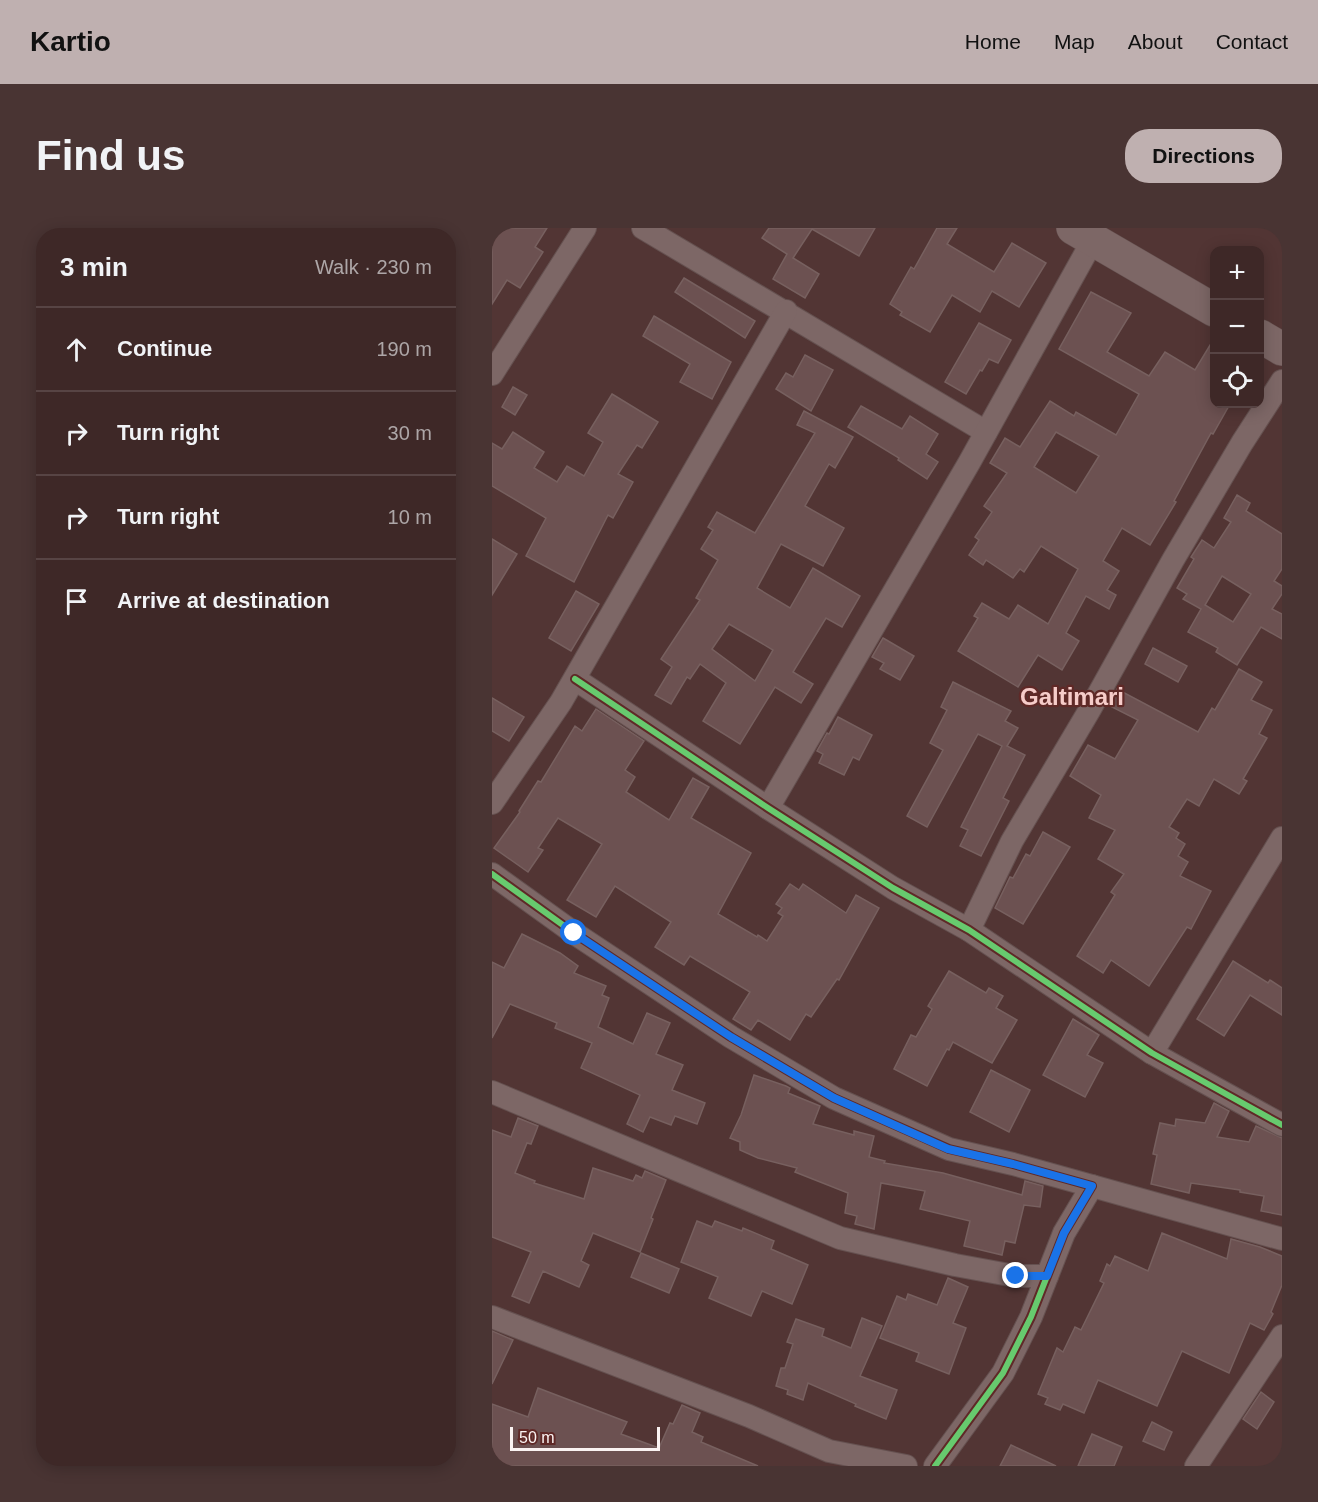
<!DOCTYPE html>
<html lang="en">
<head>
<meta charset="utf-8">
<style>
  :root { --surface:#3e2827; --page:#493433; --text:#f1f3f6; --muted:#ada6a7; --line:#574444; --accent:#bfb0b0 }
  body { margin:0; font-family:Arial,sans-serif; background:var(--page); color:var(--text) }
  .controls { position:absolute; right:18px; top:18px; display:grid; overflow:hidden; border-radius:12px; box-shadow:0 3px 15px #0003 }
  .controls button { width:54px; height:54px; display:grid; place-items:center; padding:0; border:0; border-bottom:2px solid var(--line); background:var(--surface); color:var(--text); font:30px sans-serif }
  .scale { position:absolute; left:18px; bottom:15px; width:150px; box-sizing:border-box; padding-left:6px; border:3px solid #faf3f2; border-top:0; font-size:16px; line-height:21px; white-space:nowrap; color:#faf3f2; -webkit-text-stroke:4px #5f2927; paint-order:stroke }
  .stop { position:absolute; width:18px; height:18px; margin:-14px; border:4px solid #1a73e8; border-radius:50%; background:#fff }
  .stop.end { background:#1a73e8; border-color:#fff; box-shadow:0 2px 6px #0008 }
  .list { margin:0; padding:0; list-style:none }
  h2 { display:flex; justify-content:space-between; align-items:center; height:78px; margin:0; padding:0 24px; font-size:26px }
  h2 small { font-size:20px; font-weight:400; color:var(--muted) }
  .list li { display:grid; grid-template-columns:39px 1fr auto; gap:18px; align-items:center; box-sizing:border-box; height:84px; padding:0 24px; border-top:2px solid var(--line) }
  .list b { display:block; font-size:22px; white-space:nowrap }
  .list em { font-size:20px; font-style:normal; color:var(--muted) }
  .icon { flex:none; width:33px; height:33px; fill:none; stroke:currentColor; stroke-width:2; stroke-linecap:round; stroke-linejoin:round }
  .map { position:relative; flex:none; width:790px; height:1238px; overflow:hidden; border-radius:24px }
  header { display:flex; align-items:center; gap:36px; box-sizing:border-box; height:84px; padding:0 30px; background:var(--accent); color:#111 }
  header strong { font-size:28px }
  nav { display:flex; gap:33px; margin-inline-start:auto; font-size:21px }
  .intro { display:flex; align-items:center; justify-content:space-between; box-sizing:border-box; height:144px; padding:0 36px }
  h1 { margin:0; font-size:42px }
  .button { padding:15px 27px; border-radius:24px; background:var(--accent); color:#111; font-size:21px; font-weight:700 }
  main { display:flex; gap:36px; padding:0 36px }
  aside { flex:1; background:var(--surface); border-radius:24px; box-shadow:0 3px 15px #0003 }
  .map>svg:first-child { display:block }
  .building { fill:#6c5151; stroke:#77605f; stroke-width:1.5; fill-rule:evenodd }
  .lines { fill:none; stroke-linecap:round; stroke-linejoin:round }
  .street-casing { stroke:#655150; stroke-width:24 }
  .secondary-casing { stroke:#655150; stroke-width:34 }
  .street { stroke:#7d6766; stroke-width:22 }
  .secondary { stroke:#7d6766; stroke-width:33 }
  .cycleway-casing { stroke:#5f2927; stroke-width:10 }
  .cycleway { stroke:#67ca6e; stroke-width:6 }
  .route { stroke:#1a73e8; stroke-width:8 }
  .labels { text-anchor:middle; stroke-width:4.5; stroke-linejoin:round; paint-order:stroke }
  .district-label { font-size:24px; font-weight:bold; fill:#f6ccc9; stroke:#5f2927 }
</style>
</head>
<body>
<header>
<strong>Kartio</strong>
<nav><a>Home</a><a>Map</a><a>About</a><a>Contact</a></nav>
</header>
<div class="intro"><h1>Find us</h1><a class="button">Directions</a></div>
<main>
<aside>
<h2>3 min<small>Walk · 230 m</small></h2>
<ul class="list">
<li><svg class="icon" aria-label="ahead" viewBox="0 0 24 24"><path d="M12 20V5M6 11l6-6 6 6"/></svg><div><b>Continue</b></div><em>190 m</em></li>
<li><svg class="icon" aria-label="right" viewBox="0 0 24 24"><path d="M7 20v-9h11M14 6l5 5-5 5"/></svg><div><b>Turn right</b></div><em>30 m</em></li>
<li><svg class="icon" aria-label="right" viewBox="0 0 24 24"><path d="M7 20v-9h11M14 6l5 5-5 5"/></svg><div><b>Turn right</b></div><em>10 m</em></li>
<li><svg class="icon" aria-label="arrive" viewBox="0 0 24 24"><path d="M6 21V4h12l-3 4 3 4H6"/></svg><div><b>Arrive at destination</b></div></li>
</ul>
</aside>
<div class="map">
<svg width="790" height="1238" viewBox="0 0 790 1238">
  <rect width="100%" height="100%" fill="#523534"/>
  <g class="building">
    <polygon points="0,0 55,0 43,19 51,24 28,60 15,52 0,76"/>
    <polygon points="277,0 383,0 367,28 320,1 301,30 327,46 313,70 281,51 295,26 270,10"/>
    <polygon points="445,0 465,0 455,16 502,44 520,15 554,35 527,79 500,63 488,84 460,67 438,104 408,87 410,84 398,76 419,39 422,41"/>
    <polygon points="192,50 263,93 253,110 183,64"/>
    <path d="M599,64L639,85L615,124L657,148L673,124L703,142L723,109V176H738L721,206L719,205L682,273L684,274L658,317L630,300L611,333L627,343L615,362L624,367L617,381L594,368L574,405L587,413L570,442L546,427L526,459L466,423L486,390L482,388L490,375L517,391L526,377L556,396L586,341L549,318L532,344L528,341L521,350L494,332L491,337L477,327L487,312L483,309L500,284L492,278L515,245L498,235L513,210L528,219L558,173L582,188L584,184L624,207L647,166L567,121ZM564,204L607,228L584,265L542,239Z"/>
    <polygon points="162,88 239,134 220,171 188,154 198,136 151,108"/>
    <polygon points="487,95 519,112 506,135 497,131 490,143 488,142 474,166 453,154"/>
    <polygon points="313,127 341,142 319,183 284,161 294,145 301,149"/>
    <polygon points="21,159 35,167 23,187 10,179"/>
    <polygon points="120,166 166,194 150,220 145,217 126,246 141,254 121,290 116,287 82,354 34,328 54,290 0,258 0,215 10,221 21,204 52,224 42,240 65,254 75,238 92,248 111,214 96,205"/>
    <polygon points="369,178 410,201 418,188 446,206 434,226 446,234 435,251 406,232 407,230 356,199"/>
    <path d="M312,183L361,209L343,240L337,236L313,278L352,300L331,338L289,316L265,360L298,380L321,340L368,368L350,399L334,390L301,444L321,456L309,475L283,459L248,516L211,493L234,455L208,436L198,451L195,449L179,476L163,467L180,439L169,431L208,372L204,370L226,332L209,321L221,302L216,299L225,284L263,305L323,205L305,197ZM237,396L281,422L263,453L220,421Z"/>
    <path d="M745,267L758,275L754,283L790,306V341L782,353L790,358V366L780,381L790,386V411L769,399L745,437L724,424L726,420L696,404L709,381L691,371L695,366L685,360L702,331L699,329L710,312L722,320L739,294L732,290ZM730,348L759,366L741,394L713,377Z"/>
    <polygon points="0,311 25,326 0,367"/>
    <polygon points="84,363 107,376 79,423 57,410"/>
    <polygon points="391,410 422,428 408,452 388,441 392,435 380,429"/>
    <polygon points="661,420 695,438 686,454 653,436"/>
    <polygon points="747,441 770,454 759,472 780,482 767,506 775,510 751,551 755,553 747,566 722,551 707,578 695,571 677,599 687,605 684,610 693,616 686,628 696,634 688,648 719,663 699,701 695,699 657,758 619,732 611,745 585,728 623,667 619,664 632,646 606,631 623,602 597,590 609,567 578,548 596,517 623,531 646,492 616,477 625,461 706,504 720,480 723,482"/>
    <polygon points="461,454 519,483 513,493 526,500 515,518 533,527 511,570 517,573 489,628 468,618 476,602 469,599 510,518 486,506 435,599 415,588 451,522 438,515 455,482 449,479"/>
    <polygon points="0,470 32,489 17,513 0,503"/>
    <polygon points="104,481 152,513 133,542 143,549 134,564 177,592 201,550 217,559 199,590 259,625 226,686 265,709 266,707 275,713 291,688 286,685 290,680 284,676 298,656 307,662 311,656 354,685 364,667 387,680 347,752 345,751 319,789 314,786 298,812 266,792 259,802 241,791 258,764 198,728 192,737 163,719 179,694 123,658 104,689 75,672 110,616 66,590 46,620 51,622 36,644 2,620 28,584 27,583 46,553 49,554 83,498 90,503"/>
    <polygon points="346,489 380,507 367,532 361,529 352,547 327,535 331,526 325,523 335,505 337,506"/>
    <polygon points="551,604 578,619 531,696 503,680 518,649 521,650 534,626 538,628"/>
    <polygon points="30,706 68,725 86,738 82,745 114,758 110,767 117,770 106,799 141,816 155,785 178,795 164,826 191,837 180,862 213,875 205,896 183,888 179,897 158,889 151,904 135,896 148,867 89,840 100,815 63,800 65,795 18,776 0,810 0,734 12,740"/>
    <polygon points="741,733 776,755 778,752 790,760 790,787 758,767 732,808 705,791"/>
    <polygon points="457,743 494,765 497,760 511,768 504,780 525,792 500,835 461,814 457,822 455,821 435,858 402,841 419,807 424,809 440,781 436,778"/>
    <polygon points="581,791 607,807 595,827 611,835 593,869 551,847"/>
    <polygon points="499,842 538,862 517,904 478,884"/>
    <polygon points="262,847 294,858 298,860 296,865 328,878 321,896 362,907 362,903 382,908 377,929 393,933 392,935 451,945 530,967 533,953 551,958 548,979 532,977 523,1015 513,1013 510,1027 472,1018 478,993 428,981 433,963 389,955 382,1001 363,996 365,988 353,985 356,965 303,944 305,940 266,930 248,922 248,914 238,910 249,887"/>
    <polygon points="722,875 737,883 725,909 757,914 764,898 790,910 790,987 769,983 772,968 748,964 748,962 699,955 697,965 659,956 665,927 661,926 668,895 683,898 684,891 713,895"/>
    <polygon points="26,890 46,898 39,916 35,915 23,945 43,953 42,955 92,971 101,940 141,953 144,947 150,950 153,943 174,952 159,990 161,991 148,1024 101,1005 89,1033 97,1037 87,1059 51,1043 37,1075 20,1068 39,1024 0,1009 0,902 19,909"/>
    <polygon points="205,993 220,999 223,993 250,1003 251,1000 282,1013 279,1021 316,1037 300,1076 270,1063 259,1088 217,1070 226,1049 189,1034"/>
    <polygon points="670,1005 735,1031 739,1011 768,1019 790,1028 790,1057 779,1084 781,1086 772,1102 758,1095 737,1145 690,1123 665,1178 606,1152 592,1185 571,1176 568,1182 553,1176 556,1170 546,1166 565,1120 571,1124 583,1099 589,1102 612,1055 608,1053 615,1036 618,1038 623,1028 656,1043"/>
    <polygon points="149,1025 187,1041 177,1065 139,1049"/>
    <polygon points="456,1050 476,1059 461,1095 474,1100 457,1146 424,1133 427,1125 388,1110 405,1068 414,1072 416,1066 445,1077"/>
    <polygon points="370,1090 390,1098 368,1148 405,1162 394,1191 363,1178 364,1176 316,1155 311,1172 295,1166 296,1162 284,1158 289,1140 293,1140 301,1116 295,1114 304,1091 332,1101 330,1108 359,1120"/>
    <polygon points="0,1103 21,1112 0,1156"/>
    <polygon points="46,1160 135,1194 129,1206 167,1220 178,1195 181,1196 190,1177 208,1185 200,1204 211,1209 209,1214 266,1238 0,1238 0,1176 36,1189"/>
    <polygon points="769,1164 782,1174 765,1201 751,1191"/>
    <polygon points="660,1194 680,1204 672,1222 651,1213"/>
    <polygon points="600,1206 630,1219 622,1238 586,1238"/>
    <polygon points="519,1217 564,1238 508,1238"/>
  </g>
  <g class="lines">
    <defs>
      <g id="street">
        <polyline points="151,0 494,204"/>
        <polyline points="0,146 93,0"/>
        <polyline points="83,451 276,580 401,660 477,702 660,825 790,897"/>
        <polyline points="0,575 69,474 294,83"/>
        <polyline points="276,580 477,235 601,12"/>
        <polyline points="0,646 82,705 239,809 342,870 457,921 521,936 600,958 572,1005 539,1089 511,1145 443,1238"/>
        <polyline points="477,702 520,613 597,483 681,332 750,215 790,153"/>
        <polyline points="660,825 790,610"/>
        <polyline points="0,864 348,1010 463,1037 523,1048 555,1048"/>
        <polyline points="600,958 790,1011"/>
        <polyline points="0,1089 257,1188 337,1223 414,1238"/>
        <polyline points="704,1238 790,1108"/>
      </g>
      <g id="secondary">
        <polyline points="581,0 722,82"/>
        <polyline points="768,108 790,121"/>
      </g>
    </defs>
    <use href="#street" class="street-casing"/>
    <use href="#secondary" class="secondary-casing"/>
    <use href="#street" class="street"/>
    <use href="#secondary" class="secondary"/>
    <defs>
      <g id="cycleway">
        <polyline points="83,451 276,580 401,660 477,702 660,825 790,897"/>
        <polyline points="0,646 82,705 239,809 342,870 457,921 521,936 600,958 572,1005 539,1089 511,1145 443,1238"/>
      </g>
    </defs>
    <use href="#cycleway" class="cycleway-casing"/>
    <use href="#cycleway" class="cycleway"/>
  </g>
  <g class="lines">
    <polyline class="route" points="82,705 239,809 342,870 456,921 521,936 600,958 572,1005 555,1048 524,1048"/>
  </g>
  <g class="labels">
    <g class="district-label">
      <text x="580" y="477">Galtimari</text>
    </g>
  </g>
</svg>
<div class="controls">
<button>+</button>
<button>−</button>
<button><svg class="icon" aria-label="locate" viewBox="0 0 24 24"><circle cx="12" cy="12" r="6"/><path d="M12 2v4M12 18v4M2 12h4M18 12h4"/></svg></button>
</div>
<div class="scale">50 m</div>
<div class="stop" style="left:82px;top:705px"></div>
<div class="stop end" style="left:524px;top:1048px"></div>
</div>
</main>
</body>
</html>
